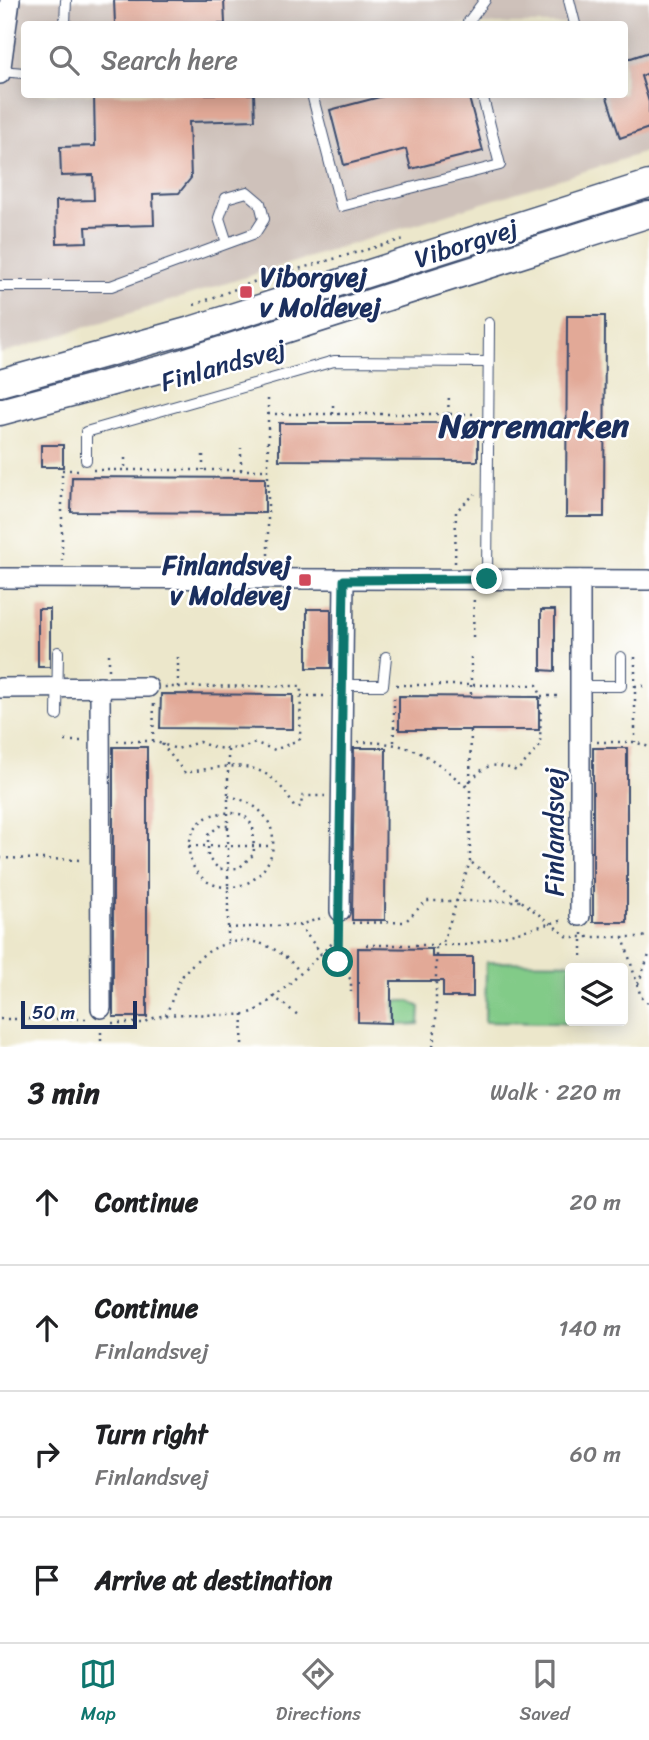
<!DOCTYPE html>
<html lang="en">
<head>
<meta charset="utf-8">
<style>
  :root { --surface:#fff; --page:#f2f2f2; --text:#202124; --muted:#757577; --line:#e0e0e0; --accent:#0f766e }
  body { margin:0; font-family:Sriracha,sans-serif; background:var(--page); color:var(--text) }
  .controls { position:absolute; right:21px; bottom:21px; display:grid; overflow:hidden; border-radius:7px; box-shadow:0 4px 18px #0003 }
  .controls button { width:63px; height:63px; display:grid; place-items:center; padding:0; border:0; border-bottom:2px solid var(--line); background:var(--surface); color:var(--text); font:35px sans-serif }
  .scale { position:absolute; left:21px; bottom:18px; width:116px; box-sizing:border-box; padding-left:7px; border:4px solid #1b2f5e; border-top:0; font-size:19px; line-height:24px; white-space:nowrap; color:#1b2f5e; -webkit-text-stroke:5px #fff; paint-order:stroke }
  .stop { position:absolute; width:21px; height:21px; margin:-16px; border:5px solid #0f766e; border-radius:50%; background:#fff }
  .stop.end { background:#0f766e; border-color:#fff; box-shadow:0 2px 7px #0008 }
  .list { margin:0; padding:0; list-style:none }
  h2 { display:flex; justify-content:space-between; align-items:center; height:91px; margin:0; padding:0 28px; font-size:30px }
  h2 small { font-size:23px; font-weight:400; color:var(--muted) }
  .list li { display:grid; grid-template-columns:46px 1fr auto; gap:21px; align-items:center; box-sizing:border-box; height:126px; padding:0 28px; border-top:2px solid var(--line) }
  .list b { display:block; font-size:26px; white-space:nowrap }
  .list p { margin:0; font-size:23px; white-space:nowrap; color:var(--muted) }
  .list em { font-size:23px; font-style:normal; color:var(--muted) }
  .icon { flex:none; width:38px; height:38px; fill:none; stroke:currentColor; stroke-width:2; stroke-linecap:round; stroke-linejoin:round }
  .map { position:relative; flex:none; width:649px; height:1047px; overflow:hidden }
  .search { position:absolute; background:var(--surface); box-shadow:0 4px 18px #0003; left:21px; right:21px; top:21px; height:77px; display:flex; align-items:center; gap:18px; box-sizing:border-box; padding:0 24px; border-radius:7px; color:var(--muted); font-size:26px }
  .sheet { height:595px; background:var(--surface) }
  nav { display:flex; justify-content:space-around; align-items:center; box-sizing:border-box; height:98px; border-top:2px solid var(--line); background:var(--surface); font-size:19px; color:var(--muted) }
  nav a { display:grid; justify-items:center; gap:4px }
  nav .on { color:var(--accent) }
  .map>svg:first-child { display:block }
  .industrial { fill:#cec1ba; fill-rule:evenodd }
  .green { fill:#82cb88; stroke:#4e7d73; stroke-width:2 }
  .building { fill:#e2a997 }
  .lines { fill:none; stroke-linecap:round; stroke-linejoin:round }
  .lane-casing { stroke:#3a4b6e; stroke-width:12 }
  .street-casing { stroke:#3a4b6e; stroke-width:22 }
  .secondary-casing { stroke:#3a4b6e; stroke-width:29 }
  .path { stroke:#3a4b6e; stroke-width:2.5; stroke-dasharray:2 5; stroke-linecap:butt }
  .lane { stroke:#fff; stroke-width:10 }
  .street { stroke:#fff; stroke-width:19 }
  .secondary { stroke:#fff; stroke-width:26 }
  .route { stroke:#0f766e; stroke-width:9 }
  .poi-dot { fill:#d1495b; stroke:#fff; stroke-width:2.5 }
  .labels { text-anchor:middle; stroke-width:5; stroke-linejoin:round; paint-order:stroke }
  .street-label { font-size:26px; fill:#1b2f5e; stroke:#fff }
  .poi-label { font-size:26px; font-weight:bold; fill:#1b2f5e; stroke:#fff; text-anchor:start }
  .district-label { font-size:33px; font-weight:bold; fill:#1b2f5e; stroke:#fff }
</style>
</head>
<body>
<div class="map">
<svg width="649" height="1047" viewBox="0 0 649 1047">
  <rect width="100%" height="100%" fill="#fff"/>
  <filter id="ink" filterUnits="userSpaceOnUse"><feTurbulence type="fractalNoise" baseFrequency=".0143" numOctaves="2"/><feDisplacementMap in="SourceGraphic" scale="14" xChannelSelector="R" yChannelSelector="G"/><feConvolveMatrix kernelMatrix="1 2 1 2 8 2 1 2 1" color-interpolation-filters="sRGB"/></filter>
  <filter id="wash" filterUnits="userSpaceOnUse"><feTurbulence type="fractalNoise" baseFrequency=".00686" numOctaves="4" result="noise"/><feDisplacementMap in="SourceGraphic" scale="28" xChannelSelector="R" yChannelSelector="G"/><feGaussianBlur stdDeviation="1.57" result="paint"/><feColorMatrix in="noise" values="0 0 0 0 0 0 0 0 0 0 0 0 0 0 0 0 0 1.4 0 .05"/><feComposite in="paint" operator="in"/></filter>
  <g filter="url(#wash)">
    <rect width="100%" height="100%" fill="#ece7cb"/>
    <path class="industrial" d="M0,0H649V151L0,354ZM24,24H624V94H24Z"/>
    <g class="green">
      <polygon points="486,962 602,963 602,968 570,968 570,1021 602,1021 602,1024 485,1022"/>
      <polygon points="395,1001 409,1001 420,1007 419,1024 396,1025"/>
    </g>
    <g id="blocks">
      <g class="building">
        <polygon points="114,0 224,0 225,24 115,24"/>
        <polygon points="649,52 649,73 641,76 649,102 649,128 620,138 606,94 625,94 625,60"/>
        <polygon points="94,94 254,94 255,120 189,122 191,178 179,193 153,194 154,225 86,227 87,242 57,243 56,201 94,200 93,175 61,176 60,147 95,146"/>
        <polygon points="391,94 468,94 483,151 411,169 406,149 344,165 330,110"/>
        <polygon points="567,316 605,316 604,517 566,517"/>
        <polygon points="279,423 478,423 478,461 279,460"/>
        <rect x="41" y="445" width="22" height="22"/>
        <polygon points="72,477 265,478 265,513 71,512"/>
        <rect x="38" y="609" width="12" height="58"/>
        <rect x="307" y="609" width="24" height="59"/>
        <polygon points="541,610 555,610 555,671 541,670"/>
        <polygon points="161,694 293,695 293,729 160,728"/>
        <polygon points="399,696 539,697 539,730 399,730"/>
        <rect x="113" y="747" width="34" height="270"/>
        <polygon points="354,748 386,748 385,920 352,920"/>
        <rect x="593" y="748" width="34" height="174"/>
        <polygon points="358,948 432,949 432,957 473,957 473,997 443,997 443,981 391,981 391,1023 358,1022"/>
      </g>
    </g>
  </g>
  <g filter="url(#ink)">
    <use href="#blocks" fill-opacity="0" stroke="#3a4b6e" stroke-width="2"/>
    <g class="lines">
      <defs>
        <g id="lane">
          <polyline points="569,0 575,24"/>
          <polyline points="65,24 66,0"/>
          <polyline points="467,24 485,0"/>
          <polyline points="0,71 24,73"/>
          <polyline points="312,94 341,206 500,165 482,94"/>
          <polyline points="0,286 111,286 255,233 264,219 260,203 247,192 226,198 219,218 227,243"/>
          <polyline points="86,460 86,432 334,361 488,362"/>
          <polyline points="487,579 489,323"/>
          <polyline points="343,685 383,685 386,657"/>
          <polyline points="579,686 621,686 621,657"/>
          <polyline points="57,715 58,652"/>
        </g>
        <g id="street">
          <polyline points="0,74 10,0"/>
          <polyline points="0,578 649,580"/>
          <polyline points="580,580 580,916"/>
          <polyline points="100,687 101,1008"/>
          <polyline points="0,688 148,687"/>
          <polyline points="340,911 344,580"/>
        </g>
        <g id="secondary">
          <polyline points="0,383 191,330 649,184"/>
          <polyline points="0,412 165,368 649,214"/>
        </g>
      </defs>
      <use href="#lane" class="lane-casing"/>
      <use href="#street" class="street-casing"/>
      <use href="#secondary" class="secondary-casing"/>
      <g class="path">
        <polyline points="194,305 256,281 404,239"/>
        <polyline points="333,405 333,414"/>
        <polyline points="268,414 475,414"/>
        <polyline points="448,414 449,396"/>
        <polyline points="203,455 203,470"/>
        <polyline points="125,458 125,470"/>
        <polyline points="93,470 268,470"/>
        <polyline points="241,470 241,448"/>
        <polyline points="62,561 62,470 80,470"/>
        <polyline points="268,562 268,394"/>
        <polyline points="455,563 456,511 475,494"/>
        <polyline points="473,637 474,595"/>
        <polyline points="471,657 471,696"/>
        <polyline points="635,657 635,742"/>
        <polyline points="109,670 109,652"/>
        <path d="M396,685H537L541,696L540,746L517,771C489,760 485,766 465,786"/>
        <polyline points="635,686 649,686"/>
        <polyline points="178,687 178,653"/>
        <polyline points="301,696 324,696"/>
        <polyline points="541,696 562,696"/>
        <polyline points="65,741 83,741"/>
        <path d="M117,741H153L177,749L199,742C219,751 236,751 256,743L275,750L300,739L301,686L164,687"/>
        <polyline points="153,741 154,702"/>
        <path d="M358,742C415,742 429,755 470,790V862L442,945"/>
        <polyline points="394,742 394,693"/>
        <polyline points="597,742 635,742 649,747"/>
        <path d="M162,744L185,773C233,764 268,756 294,807H301L302,796H325"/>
        <polyline points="228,750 228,943"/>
        <polyline points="470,782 471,730"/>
        <path d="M228,796C300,810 276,891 225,887C173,883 176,798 244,815L253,826L254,854L239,868L219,869L208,858V835L219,826H228"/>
        <polyline points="189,846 272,846"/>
        <polyline points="0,858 84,860"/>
        <polyline points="472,863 568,937 643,937 649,934"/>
        <polyline points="352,923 405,922 426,901 522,901"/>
        <polyline points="299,925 321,953"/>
        <polyline points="228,928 299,925 325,917"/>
        <polyline points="582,933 582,961"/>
        <polyline points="623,937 641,997 649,1004"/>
        <polyline points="337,939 338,962 351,980 351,992"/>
        <polyline points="366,945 468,945 564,920"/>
        <polyline points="638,984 649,955"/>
        <polyline points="273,996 298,1015"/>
        <path d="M166,1015C172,1001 177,981 187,970C222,931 267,931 300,972"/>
        <polyline points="0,1019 88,1019"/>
        <path d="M112,1023H145C165,1005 235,1022 255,1011C279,997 315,958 337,939L340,926"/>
        <polyline points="101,1025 101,1043"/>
        <polyline points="242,1044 243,1013"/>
        <polyline points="433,1047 436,1022 436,945"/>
      </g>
      <use href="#lane" class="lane"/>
      <use href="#street" class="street"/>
      <use href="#secondary" class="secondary"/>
    </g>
  </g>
  <g class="lines" filter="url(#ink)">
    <polyline class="route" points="338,962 344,580 487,579"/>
  </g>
  <g class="poi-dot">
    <rect x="239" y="285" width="14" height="14" rx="3.5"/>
    <rect x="298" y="573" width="14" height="14" rx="3.5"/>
  </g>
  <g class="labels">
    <g class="street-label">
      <text transform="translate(466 243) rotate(-18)" y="9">Viborgvej</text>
      <text transform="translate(223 365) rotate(-16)" y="9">Finlandsvej</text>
      <text transform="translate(554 832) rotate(-90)" y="9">Finlandsvej</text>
    </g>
    <g class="poi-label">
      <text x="260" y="286">Viborgvej<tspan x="260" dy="30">v Moldevej</tspan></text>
      <text x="291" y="574" text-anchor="end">Finlandsvej<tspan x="291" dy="30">v Moldevej</tspan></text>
    </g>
    <g class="district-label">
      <text x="534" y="437">Nørremarken</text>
    </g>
  </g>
</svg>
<div class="controls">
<button><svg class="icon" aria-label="layers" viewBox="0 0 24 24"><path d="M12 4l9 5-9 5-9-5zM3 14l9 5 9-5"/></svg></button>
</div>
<div class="scale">50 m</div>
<div class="stop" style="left:338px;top:962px"></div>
<div class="stop end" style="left:487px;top:579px"></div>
<div class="search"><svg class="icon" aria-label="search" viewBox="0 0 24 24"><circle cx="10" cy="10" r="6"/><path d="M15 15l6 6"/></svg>Search here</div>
</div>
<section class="sheet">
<h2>3 min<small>Walk · 220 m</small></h2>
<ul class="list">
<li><svg class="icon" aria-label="ahead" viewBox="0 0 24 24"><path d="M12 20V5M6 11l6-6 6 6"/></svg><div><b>Continue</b></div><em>20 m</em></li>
<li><svg class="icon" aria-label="ahead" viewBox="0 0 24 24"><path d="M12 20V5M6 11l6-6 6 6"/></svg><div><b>Continue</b><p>Finlandsvej</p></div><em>140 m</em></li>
<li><svg class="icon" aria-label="right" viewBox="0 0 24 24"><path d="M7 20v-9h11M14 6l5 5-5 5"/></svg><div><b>Turn right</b><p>Finlandsvej</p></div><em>60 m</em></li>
<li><svg class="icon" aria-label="arrive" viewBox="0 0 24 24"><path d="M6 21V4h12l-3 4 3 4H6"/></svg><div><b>Arrive at destination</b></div></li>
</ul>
</section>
<nav>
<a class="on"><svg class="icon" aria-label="map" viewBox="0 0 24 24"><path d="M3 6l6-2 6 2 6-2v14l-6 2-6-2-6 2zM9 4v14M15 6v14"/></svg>Map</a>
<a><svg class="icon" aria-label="directions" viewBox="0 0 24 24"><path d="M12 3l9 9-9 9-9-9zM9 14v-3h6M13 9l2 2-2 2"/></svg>Directions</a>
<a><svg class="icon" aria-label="saved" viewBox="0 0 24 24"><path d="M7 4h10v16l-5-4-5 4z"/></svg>Saved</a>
</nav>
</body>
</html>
